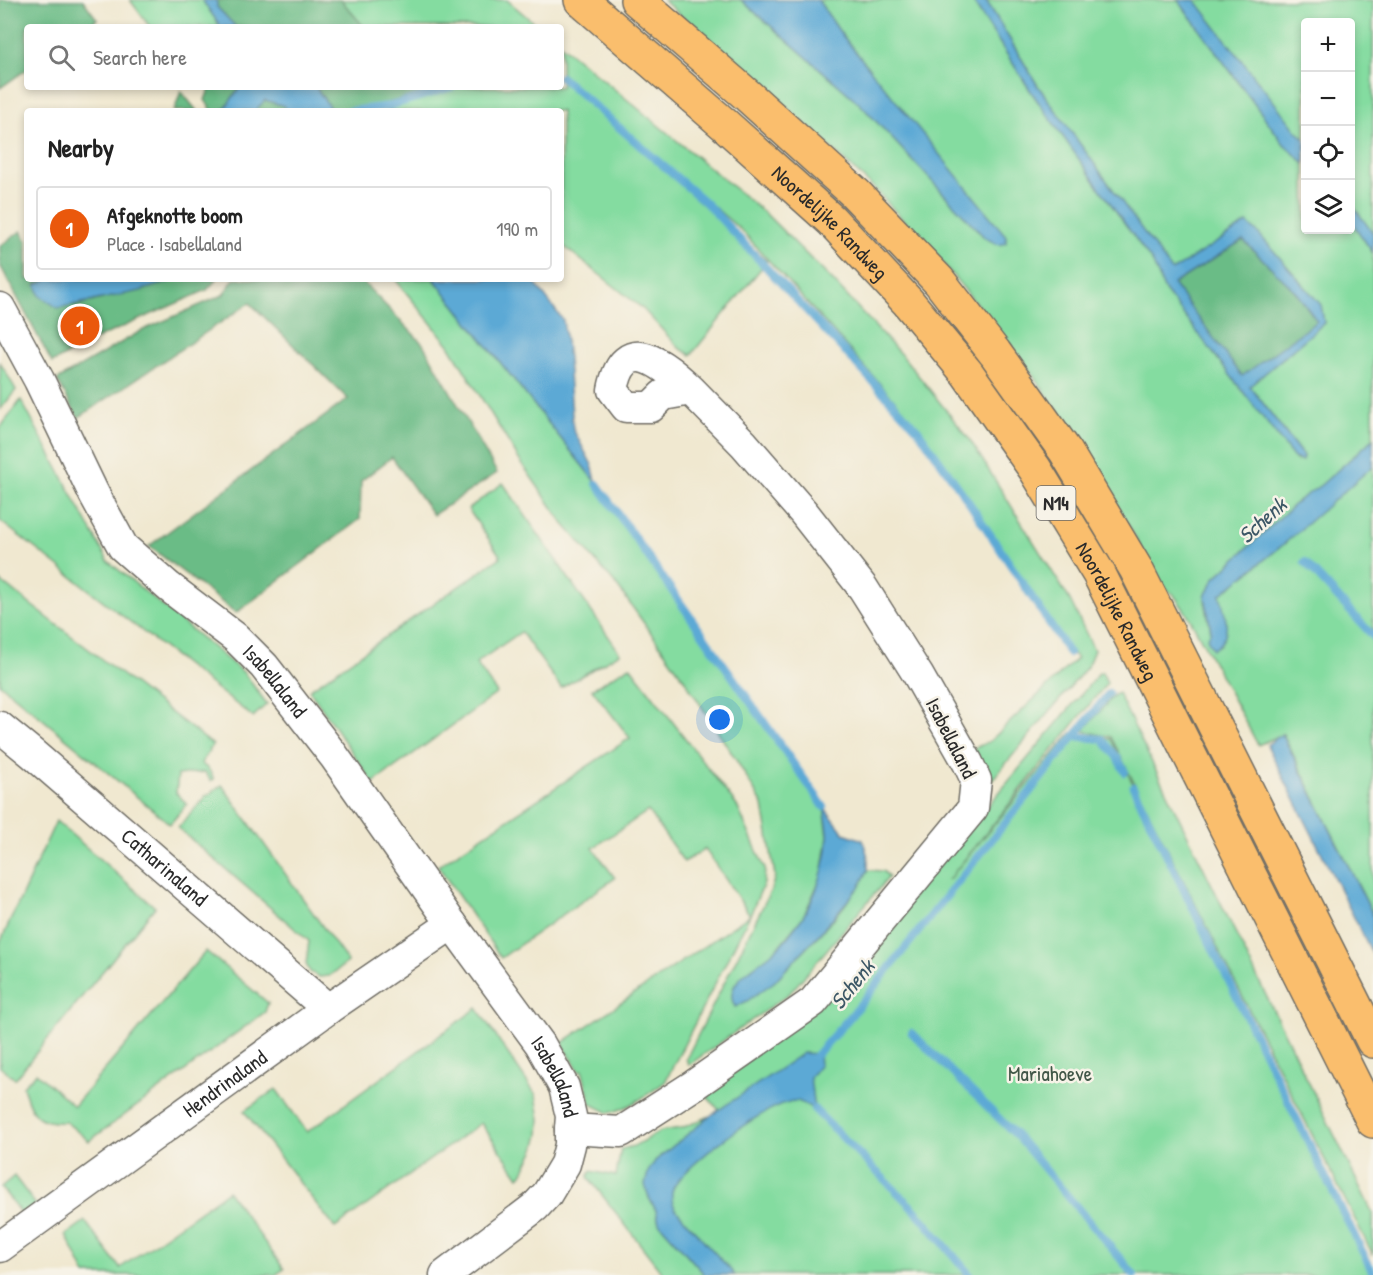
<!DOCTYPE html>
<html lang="en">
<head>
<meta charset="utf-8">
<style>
  :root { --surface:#fff; --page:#f6f6f6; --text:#222; --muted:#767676; --line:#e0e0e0; --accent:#ea580c }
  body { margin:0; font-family:"Patrick Hand",sans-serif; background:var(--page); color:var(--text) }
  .controls { position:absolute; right:18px; top:18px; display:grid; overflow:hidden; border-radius:6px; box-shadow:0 3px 9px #0003 }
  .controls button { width:54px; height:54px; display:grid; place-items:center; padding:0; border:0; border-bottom:2px solid var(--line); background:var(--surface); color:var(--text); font:30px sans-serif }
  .you { position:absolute; left:720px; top:720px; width:21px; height:21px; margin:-15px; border:4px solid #fff; border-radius:50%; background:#1a73e8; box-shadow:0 0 0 9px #1a73e833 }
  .badge { display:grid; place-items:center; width:39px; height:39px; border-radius:50%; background:var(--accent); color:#fff; font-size:20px; font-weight:700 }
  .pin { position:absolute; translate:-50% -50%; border:3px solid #fff; box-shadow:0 2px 6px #0006 }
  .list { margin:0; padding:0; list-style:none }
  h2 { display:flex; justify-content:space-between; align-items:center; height:78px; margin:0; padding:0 24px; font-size:26px }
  h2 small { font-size:20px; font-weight:400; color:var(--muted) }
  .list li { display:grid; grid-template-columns:39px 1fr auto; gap:18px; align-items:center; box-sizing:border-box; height:84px; margin:0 12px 12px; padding:0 12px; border:2px solid var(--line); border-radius:6px }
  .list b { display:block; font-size:22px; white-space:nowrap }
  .list p { margin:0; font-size:20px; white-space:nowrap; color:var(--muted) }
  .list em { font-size:20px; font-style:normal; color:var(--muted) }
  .icon { flex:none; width:33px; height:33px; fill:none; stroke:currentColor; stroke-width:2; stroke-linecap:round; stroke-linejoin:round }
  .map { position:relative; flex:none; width:1373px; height:1275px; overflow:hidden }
  .search { position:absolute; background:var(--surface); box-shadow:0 3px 9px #0003; left:24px; top:24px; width:540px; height:66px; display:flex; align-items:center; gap:15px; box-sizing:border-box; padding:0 21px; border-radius:6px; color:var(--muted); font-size:22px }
  .panel { position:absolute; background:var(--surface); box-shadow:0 3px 9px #0003; left:24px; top:108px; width:540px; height:174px; border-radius:6px }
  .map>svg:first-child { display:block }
  .green { fill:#84dca0; stroke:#588466; stroke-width:1.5 }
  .forest { fill:#6bbc86; stroke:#4b7458; stroke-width:1.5 }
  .water { fill:#5ca9d5; stroke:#446a80; stroke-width:1.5; fill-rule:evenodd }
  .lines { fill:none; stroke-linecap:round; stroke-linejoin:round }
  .stream { stroke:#5ca9d5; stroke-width:8 }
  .minor-casing { stroke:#706d65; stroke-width:33 }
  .major-casing { stroke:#706d65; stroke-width:36 }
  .minor { stroke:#fff; stroke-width:30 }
  .major { stroke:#fabe6d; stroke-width:33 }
  .labels { text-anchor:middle; stroke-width:5; stroke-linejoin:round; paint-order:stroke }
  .shield { fill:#f7f3e8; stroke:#686764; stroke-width:1.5 }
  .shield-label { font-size:20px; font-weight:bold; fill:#2b2b2b }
  .street-label { font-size:21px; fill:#2b2b2b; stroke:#f7f3e8 }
  .park-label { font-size:21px; fill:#415748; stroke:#f7f3e8 }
  .water-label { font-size:22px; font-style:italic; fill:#3c5766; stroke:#f7f3e8 }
</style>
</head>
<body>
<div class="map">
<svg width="1373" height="1275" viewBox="0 0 1373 1275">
  <rect width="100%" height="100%" fill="#f7f3e8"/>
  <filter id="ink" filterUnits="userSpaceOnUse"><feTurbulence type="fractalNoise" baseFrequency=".0167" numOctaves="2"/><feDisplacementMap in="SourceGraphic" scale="12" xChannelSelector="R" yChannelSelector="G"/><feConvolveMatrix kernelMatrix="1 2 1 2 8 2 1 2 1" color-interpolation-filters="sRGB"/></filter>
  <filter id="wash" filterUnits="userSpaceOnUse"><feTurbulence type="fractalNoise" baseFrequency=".008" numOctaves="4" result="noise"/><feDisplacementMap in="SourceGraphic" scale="24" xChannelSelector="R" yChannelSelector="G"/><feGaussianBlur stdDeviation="1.35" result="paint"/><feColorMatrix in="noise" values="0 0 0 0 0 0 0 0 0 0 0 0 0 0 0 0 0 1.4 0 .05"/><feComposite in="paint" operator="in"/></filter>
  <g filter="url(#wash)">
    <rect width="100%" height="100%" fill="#f0e8d0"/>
    <g class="green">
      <polygon points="130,0 202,0 221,27 150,27"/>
      <polygon points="341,0 507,0 539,27 364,27"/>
      <path d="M663,0H741L859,103L985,238L937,153L842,35L818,0H972L1032,93L1153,263L1164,289L1297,461L1303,456L1250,386L1324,323L1321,305L1259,234L1247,223L1172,272L1038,86L986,0H1178L1284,144L1305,164L1306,230H1350L1351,221L1373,253V439L1321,485L1299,500L1215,578L1209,588L1205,601L1211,632L1207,639L1220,645C1229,627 1225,614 1220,595L1284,544L1373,459V915L1283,734L1258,745L1189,617L1174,595L1163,586L1083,446L1018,354L945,266L874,188L781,102Z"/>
      <polygon points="1188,0 1373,0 1373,248 1351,218 1350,22 1306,22 1305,158"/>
      <polygon points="561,45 767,215 835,283 905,359 970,440 1070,600 1094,650 1087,667 987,786 973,749 990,741 1077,658 1071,652 919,427 743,232 561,73"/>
      <polygon points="561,81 640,149 767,261 691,355 679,348 643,309 561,244 561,111 361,111 419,94 414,87 561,87"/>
      <path d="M395,279H434L597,484L824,807L828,836L822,875L803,917L774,952L739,979L774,982C804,949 848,910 868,870L883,871L889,877L790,993L689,1065L686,1059L771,890L775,876L763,805L738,763L684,679L618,587L563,523L520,461L449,345Z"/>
      <polygon points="0,362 16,390 0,410"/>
      <polygon points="21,400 108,561 244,673 267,704 253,717 0,521 0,428"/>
      <polygon points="503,483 620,653 561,688 521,632 476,663 497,693 373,783 309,690 501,557 468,509"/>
      <polygon points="0,581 213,745 201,763 209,770 214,779 211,781 205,772 178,775 176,793 187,804 170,824 0,684"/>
      <path d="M630,666L737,806L765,869L764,883L750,915L665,1082C647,1095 630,1108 609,1113L591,1104L582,1070L579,1071L562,1043L750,915L705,849L684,862L648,811L593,848L615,878L501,958L438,866L630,738L592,689Z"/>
      <polygon points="1102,672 1107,683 948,880 1071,733 1111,739 1373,1275 727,1275 649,1186 805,1054 719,1110 703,1092 977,819 1099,673"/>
      <polygon points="1118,693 1373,1214 1373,1255 1111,737 1083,731 1113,696"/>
      <polygon points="222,785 348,962 329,976 319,977 310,972 306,964 309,941 178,828 205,797"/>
      <polygon points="56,821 155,907 15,1079 0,1067 0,943"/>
      <path d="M206,951L268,1003L265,1012L89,1141L66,1122C36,1124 30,1113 23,1086L36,1073L74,1106Z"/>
      <polygon points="477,1008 536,1095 540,1119 539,1135 535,1149 522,1174 519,1177 481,1123 335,1228 244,1111 276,1089 307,1132"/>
      <polygon points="710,1116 655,1161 649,1198 656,1210 659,1223 705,1275 664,1275 588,1177 591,1171 616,1176 621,1149 634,1146 661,1131 682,1128"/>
      <polygon points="14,1176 36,1205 22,1215 1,1187"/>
      <polygon points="228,1191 284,1269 275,1275 86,1275 66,1235 85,1221 120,1268"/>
    </g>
    <g class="forest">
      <polygon points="0,0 83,0 97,19 86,27 27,27 27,69 0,88"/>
      <polygon points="217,0 341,0 364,27 236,27 217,7"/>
      <polygon points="210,87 240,87 223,111 212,111 205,100"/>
      <polygon points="316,87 414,87 419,94 361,111 332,111"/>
      <polygon points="181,91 197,111 174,111"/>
      <polygon points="264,100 285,106 287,111 255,111"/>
      <polygon points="21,231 27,241 27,279 49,279 36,284 76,306 177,279 217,279 207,290 100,337 52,363 0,265 0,246"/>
      <polygon points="1243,240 1295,291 1318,321 1242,377 1173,284"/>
      <polygon points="234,279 360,279 423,344 497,473 433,515 392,457 361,481 360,519 236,613 149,546 348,399 250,303 78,418 57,380 141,331 223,295"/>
    </g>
    <g class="water">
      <polygon points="202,0 217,0 217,7 236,27 221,27"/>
      <polygon points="741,0 818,0 842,35 1006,236 1006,243 999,245 985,238 859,103"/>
      <path d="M972,0H986L1038,86L1172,271L1247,223L1259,234L1321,305L1324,323L1250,386L1303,456L1302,461L1294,458L1164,289L1153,263L1032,93ZM1243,240L1295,291L1317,321L1242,376L1173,284Z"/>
      <polygon points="1178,0 1195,0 1295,129 1305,139 1305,164 1284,144"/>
      <polygon points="240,87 316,87 332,111 287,111 284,106 265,100 255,111 223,111"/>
      <polygon points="1350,202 1373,233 1373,253 1351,221"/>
      <polygon points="49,279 177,279 140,291 58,308 40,296 36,285"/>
      <polygon points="434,279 532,279 563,320 568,358 573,429 592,465 597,484"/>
      <path d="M1373,439V466L1284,544L1220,595C1225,613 1234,638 1213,649L1207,639L1211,631L1205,596L1215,578L1299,500L1321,485Z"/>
      <polygon points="1282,734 1373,915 1373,955 1267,745"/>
      <path d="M824,807L844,833L863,840L868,857V870L860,886L820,933L774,982L747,1001L735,1007C721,982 756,967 772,953C783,944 794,929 802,918C816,897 828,860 828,835C828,826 825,816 824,807Z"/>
      <path d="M803,1053L819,1054L820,1065L810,1077L814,1109C809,1107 802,1102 797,1101C773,1098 682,1167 673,1189C670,1197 673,1205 677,1211L735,1275H705L659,1223L656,1210L649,1198L645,1185L648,1172L655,1161L710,1116Z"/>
    </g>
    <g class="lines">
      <g class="stream">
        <polyline points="561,77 706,203 918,430 966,498 1069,653"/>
        <polyline points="350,111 390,106 452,87"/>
        <polyline points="597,484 824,807"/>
        <polyline points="1305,562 1373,636"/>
        <polyline points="1074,736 1102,739 1117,757 1125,772"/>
        <polyline points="1133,787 1373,1273"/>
        <polyline points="912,1033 1018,1137 1134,1275"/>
        <polyline points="812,1060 850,1017 1109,693"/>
        <polyline points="814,1109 915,1210 970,1275"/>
      </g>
    </g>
  </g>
  <g filter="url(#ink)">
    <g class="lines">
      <defs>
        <g id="minor">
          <path id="s1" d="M0,308L39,380L94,494L123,547L169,587L236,638L264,666L334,756L452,924L540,1044L564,1087L571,1116L570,1129V1145L565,1164L547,1194L535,1207L445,1275"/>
          <path id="s2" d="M0,727L33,754L328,1009"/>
          <path d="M570,1129L621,1132L694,1085L813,1002L973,808L976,780L968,763L918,675L863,588L804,513L744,444L691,390L663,395L651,407H626L613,390C624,330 664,365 691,390"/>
          <path id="s3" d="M0,1247L328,1009L452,924"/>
        </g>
        <g id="major">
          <path id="s4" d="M581,0L724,124L831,220L908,302L967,373L1035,469L1099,574L1373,1121"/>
          <polyline points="637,0 747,95 855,193 939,281 995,353 1066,452 1136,569 1373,1041"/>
        </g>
      </defs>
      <use href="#minor" class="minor-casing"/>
      <use href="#major" class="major-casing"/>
      <use href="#minor" class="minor"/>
      <use href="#major" class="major"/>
    </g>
  </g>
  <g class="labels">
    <rect class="shield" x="1036.5" y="486" width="39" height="34" rx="4.5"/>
    <g class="shield-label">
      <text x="1056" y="510">N14</text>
    </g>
    <g class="street-label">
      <text dy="7" stroke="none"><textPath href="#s4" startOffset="334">Noordelijke Randweg</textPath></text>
      <text dy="7" stroke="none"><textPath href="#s4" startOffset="820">Noordelijke Randweg</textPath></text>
      <text dy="7" stroke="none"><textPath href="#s1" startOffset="472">Isabellaland</textPath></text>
      <text transform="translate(951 738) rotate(63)" y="7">Isabellaland</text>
      <text dy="7" stroke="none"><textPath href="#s2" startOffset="216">Catharinaland</textPath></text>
      <text dy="7" stroke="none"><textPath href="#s1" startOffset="958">Isabellaland</textPath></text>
      <text dy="7" stroke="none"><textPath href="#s3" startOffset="278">Hendrinaland</textPath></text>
    </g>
    <g class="park-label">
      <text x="1050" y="1081">Mariahoeve</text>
    </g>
    <g class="water-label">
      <text transform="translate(1262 520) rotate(-42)" y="8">Schenk</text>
      <text transform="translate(852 984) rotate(-51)" y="8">Schenk</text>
    </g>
  </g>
</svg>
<div class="controls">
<button>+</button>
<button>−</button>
<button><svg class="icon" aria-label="locate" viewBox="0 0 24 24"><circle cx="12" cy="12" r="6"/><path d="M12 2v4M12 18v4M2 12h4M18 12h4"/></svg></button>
<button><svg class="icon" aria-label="layers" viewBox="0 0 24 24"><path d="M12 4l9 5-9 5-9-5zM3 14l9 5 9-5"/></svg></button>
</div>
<div class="you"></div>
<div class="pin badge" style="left:80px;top:326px">1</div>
<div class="search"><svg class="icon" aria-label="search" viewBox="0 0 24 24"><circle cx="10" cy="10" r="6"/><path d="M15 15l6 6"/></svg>Search here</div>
<section class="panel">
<h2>Nearby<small></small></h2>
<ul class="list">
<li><span class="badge">1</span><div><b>Afgeknotte boom</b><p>Place · Isabellaland</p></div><em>190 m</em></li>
</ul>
</section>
</div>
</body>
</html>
